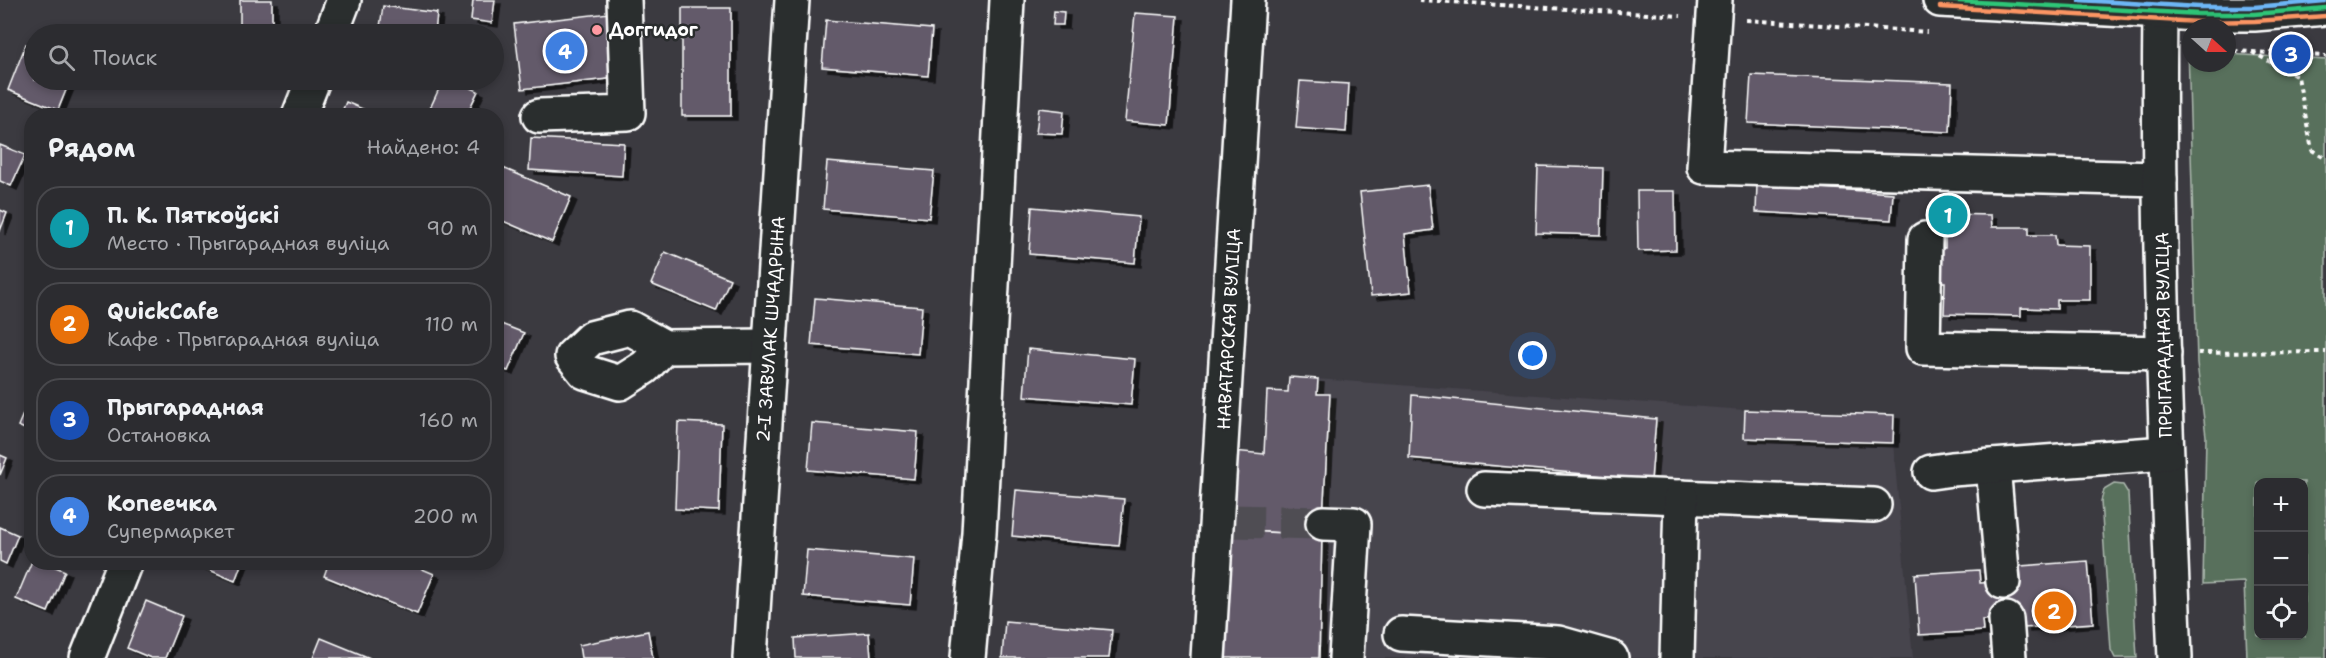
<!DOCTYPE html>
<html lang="ru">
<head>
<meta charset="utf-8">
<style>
  :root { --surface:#2c2c30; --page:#343438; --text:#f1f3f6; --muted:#a6a7ab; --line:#48484c; --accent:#db2777 }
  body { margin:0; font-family:"Shantell Sans",sans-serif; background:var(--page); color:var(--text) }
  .controls { position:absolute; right:18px; bottom:18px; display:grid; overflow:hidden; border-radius:12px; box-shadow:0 3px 9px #0003 }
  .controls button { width:54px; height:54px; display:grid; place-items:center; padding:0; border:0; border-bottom:2px solid var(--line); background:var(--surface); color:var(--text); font:30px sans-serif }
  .compass { position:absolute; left:2182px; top:18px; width:54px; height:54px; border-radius:50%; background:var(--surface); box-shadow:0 3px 9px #0003; rotate:111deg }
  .you { position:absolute; left:1533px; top:356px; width:21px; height:21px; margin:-15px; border:4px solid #fff; border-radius:50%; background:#1a73e8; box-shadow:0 0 0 9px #1a73e833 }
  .badge { display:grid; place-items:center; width:39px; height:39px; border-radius:50%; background:var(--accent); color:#fff; font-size:20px; font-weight:700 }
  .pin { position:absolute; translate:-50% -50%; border:3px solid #fff; box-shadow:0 2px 6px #0006 }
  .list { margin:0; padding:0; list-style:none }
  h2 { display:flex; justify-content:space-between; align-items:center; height:78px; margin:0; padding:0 24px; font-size:26px }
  h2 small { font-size:20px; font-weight:400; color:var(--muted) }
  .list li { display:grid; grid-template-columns:39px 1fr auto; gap:18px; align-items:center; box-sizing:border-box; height:84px; margin:0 12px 12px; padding:0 12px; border:2px solid var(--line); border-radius:24px }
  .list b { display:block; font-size:22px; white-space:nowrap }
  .list p { margin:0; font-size:20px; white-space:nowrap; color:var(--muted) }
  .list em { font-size:20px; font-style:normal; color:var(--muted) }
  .icon { flex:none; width:33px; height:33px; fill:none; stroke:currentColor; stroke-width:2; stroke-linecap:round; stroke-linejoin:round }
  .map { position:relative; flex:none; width:2326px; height:658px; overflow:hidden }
  .search { position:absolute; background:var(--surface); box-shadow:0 3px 9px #0003; left:24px; top:24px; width:480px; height:66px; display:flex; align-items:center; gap:15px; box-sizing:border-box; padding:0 21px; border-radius:33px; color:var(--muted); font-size:22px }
  .panel { position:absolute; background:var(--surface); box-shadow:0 3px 9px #0003; left:24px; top:108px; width:480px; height:462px; border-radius:24px }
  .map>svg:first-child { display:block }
  .built { fill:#47444d }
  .green { fill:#59705c; stroke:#acb8ae; stroke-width:1.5; fill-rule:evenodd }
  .building { fill:#635a6a; stroke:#fff; stroke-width:1.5; filter:url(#shadow) }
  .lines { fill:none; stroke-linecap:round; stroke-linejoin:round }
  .minor-tunnel { stroke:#4f4e53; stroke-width:33; stroke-dasharray:33 16; stroke-linecap:butt }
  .minor-casing { stroke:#fff; stroke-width:38 }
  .major-casing { stroke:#fff; stroke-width:38 }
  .path { stroke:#fff; stroke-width:4; stroke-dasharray:4.5 4.5; stroke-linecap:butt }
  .minor { stroke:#2a2d2e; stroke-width:33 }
  .major { stroke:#2a2d2e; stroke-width:33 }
  .bus-1-casing { stroke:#2a2d2e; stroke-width:9 }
  .bus-2-casing { stroke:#2a2d2e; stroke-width:9 }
  .bus-3-casing { stroke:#2a2d2e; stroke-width:9 }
  .bus-1 { stroke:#2dc577; stroke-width:4.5 }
  .bus-2 { stroke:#fb9564; stroke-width:4.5 }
  .bus-3 { stroke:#6db6f5; stroke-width:4.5 }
  .poi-dot { fill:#ff9aa2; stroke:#2a2d2e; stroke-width:2 }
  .labels { text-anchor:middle; stroke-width:5; stroke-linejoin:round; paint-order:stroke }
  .poi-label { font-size:18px; font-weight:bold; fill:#fff; stroke:#2a2d2e; text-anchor:start }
  .street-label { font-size:18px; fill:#fff; stroke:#2a2d2e }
</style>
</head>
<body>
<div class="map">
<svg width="2326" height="658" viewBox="0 0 2326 658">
  <defs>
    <filter id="shadow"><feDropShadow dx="6" dy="4" stdDeviation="0" flood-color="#0009"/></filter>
  </defs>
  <rect width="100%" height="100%" fill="#3b3a40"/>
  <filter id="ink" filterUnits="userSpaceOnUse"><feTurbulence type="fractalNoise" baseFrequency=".0167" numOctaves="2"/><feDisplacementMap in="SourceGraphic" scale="12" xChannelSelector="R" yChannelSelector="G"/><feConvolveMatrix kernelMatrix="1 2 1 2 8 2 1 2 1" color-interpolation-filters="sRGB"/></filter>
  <g filter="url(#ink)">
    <polygon class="built" points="1289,377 1745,410 1894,415 1893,443 1913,658 1222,658 1234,451 1264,454 1267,391 1287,392"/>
    <g class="green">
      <path d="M2188,47L2191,48V63H2227V54L2326,60V658H2247L2244,582L2203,584L2206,436L2197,363ZM2258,482H2304V636H2258Z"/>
      <polygon points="2114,484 2123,485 2128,493 2137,658 2115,658 2111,650 2101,501 2104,490"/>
    </g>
    <g class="building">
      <rect x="240" y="0" width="32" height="34"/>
      <polygon points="473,0 495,0 492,23 471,20"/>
      <polygon points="383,6 437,13 435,34 379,34"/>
      <rect x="682" y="8" width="49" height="108"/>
      <polygon points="1054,11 1064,12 1063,25 1053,25"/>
      <polygon points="609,13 616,78 522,89 514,24"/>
      <polygon points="1135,13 1178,16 1169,125 1125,121"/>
      <polygon points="826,20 932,29 928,76 822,67"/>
      <polygon points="26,44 34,47 34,80 70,80 58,110 8,90"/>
      <polygon points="1751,75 1952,83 1950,132 1748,123"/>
      <polygon points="443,80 453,80 478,91 466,116 427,115"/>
      <polygon points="1300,81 1349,84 1346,132 1296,128"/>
      <polygon points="346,102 379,116 340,116"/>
      <polygon points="1039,108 1064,111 1062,134 1036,133"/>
      <polygon points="531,138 624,143 622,176 529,170"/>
      <polygon points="0,145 25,155 11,186 0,181"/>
      <polygon points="827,162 934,171 929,218 823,209"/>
      <polygon points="496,165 571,197 552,242 496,218"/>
      <polygon points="1538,166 1603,168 1601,235 1536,233"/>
      <polygon points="1757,184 1893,193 1891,220 1756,212"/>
      <polygon points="1428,185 1433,230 1405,234 1411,292 1371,296 1360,192"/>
      <polygon points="1637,191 1675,191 1676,250 1638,251"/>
      <polygon points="1032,207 1139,217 1135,263 1029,254"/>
      <polygon points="0,210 7,213 0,231"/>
      <polygon points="1945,214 1991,215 1992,227 2029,227 2029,235 2055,235 2056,245 2090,246 2090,300 2057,300 2057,309 2021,308 2021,316 1944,314 1945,282 1933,282 1933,248 1945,248"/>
      <polygon points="665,252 730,279 716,311 651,284"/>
      <polygon points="815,298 922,307 918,354 811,345"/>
      <polygon points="496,322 524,333 508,371 496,367"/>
      <polygon points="1028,349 1135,359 1131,405 1024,396"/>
      <polygon points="1289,377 1318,379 1317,394 1330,394 1322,535 1229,530 1234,451 1264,454 1267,391 1288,392"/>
      <polygon points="32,393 32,432 18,426"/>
      <polygon points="1412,395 1656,419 1651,480 1409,458"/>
      <polygon points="1745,410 1894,415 1893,443 1744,438"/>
      <polygon points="678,422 722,424 719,511 675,509"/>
      <polygon points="812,423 918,432 914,479 808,470"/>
      <polygon points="0,455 7,458 0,475"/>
      <polygon points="1016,490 1124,499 1119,546 1012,536"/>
      <polygon points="0,527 18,535 6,564 0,561"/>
      <polygon points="1229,530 1322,535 1319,658 1222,658"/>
      <polygon points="807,550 914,559 910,605 803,596"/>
      <polygon points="32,561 44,562 65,571 48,612 16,599"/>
      <polygon points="2088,561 2093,623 2024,628 2023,617 1982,620 1983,631 1919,635 1915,574 1979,570 1980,583 2021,581 2020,566"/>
      <polygon points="191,562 242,562 235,581"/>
      <polygon points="329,562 406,562 434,574 417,614 324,576"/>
      <polygon points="146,601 182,616 165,658 151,658 127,648"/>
      <polygon points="1005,621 1112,630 1109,658 1002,658"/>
      <polygon points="648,631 653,658 581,658 579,645"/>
      <polygon points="869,633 871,658 796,658 795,638"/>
      <polygon points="321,638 370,658 313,658"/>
    </g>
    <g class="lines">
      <polyline class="minor-tunnel" points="1230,521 1323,523"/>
      <defs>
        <g id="minor">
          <polyline points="1715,0 1704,167 2160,179"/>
          <path d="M2160,13C2157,228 2166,443 2175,658"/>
          <polyline points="331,34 344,0"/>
          <polyline points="299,116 313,80"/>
          <polyline points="539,116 628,113 624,0"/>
          <polyline points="1925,239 1923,348 2164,353"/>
          <polyline points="664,347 630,328 591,338 572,356 585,372 620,383 645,367 664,347 770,346"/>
          <polyline points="1993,466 2003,582"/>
          <polyline points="1931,472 1952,469 2166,453"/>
          <polyline points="1484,489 1874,505"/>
          <polyline points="1323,523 1354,524 1346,658"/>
          <polyline points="2006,619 2009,658"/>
          <polyline points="1401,634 1558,643 1611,658"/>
          <polyline points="87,658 125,562"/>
          <polyline points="750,658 792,0"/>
          <polyline points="968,658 979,533 1007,0"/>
          <polyline points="1208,658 1248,0"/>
          <polyline points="1677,658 1681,497"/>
        </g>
        <polyline id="major" points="1940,0 2199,14 2254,14 2326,8"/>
      </defs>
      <use href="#minor" class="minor-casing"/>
      <use href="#major" class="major-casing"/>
      <g class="path">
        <polyline points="1419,0 1681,16"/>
        <polyline points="1746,20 1927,32"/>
        <polyline points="2234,51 2326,56"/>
        <polyline points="2252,52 2298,77 2312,150 2326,159"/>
        <polyline points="2198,353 2326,352"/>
      </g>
      <use href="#minor" class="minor"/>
      <use href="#major" class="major"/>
      <defs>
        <polyline id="bus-1" points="1940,0 2199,14 2254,14 2326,8"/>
        <polyline id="bus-2" points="1940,7 2199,22 2255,21 2326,16"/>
        <polyline id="bus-3" points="2079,0 2199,7 2254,7 2325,1"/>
      </defs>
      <use href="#bus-1" class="bus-1-casing"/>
      <use href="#bus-2" class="bus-2-casing"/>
      <use href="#bus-3" class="bus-3-casing"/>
      <use href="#bus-1" class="bus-1"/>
      <use href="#bus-2" class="bus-2"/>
      <use href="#bus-3" class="bus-3"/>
    </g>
  </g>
  <circle class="poi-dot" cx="597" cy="30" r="6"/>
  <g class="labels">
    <g class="poi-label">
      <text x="609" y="36">Доггидог</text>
    </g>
    <g class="street-label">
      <text transform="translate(771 329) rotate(-86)" y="6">2-І ЗАВУЛАК ШЧАДРЫНА</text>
      <text transform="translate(1229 329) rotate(-87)" y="6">НАВАТАРСКАЯ ВУЛІЦА</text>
      <text transform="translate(2164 335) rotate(-91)" y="6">ПРЫГАРАДНАЯ ВУЛІЦА</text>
    </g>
  </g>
</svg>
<div class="controls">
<button>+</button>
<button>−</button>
<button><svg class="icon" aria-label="locate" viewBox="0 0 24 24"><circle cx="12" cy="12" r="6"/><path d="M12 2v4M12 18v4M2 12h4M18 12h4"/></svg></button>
</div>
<svg class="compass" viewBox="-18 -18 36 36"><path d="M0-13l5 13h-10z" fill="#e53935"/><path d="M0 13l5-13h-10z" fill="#a6a7ab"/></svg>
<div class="you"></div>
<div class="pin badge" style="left:1948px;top:215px;background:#0f9aa8">1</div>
<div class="pin badge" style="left:2054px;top:611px;background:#e8710a">2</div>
<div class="pin badge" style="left:2291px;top:54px;background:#1a4fb4">3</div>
<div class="pin badge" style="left:565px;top:51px;background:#3f7fe0">4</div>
<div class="search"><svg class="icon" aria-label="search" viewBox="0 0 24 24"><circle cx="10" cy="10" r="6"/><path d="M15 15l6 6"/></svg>Поиск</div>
<section class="panel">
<h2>Рядом<small>Найдено: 4</small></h2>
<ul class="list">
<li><span class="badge" style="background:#0f9aa8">1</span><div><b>П. К. Пяткоўскі</b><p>Место · Прыгарадная вуліца</p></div><em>90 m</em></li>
<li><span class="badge" style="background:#e8710a">2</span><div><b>QuickCafe</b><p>Кафе · Прыгарадная вуліца</p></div><em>110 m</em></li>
<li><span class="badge" style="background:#1a4fb4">3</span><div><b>Прыгарадная</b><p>Остановка</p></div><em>160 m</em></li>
<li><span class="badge" style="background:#3f7fe0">4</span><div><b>Копеечка</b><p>Супермаркет</p></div><em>200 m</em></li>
</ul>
</section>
</div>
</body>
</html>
